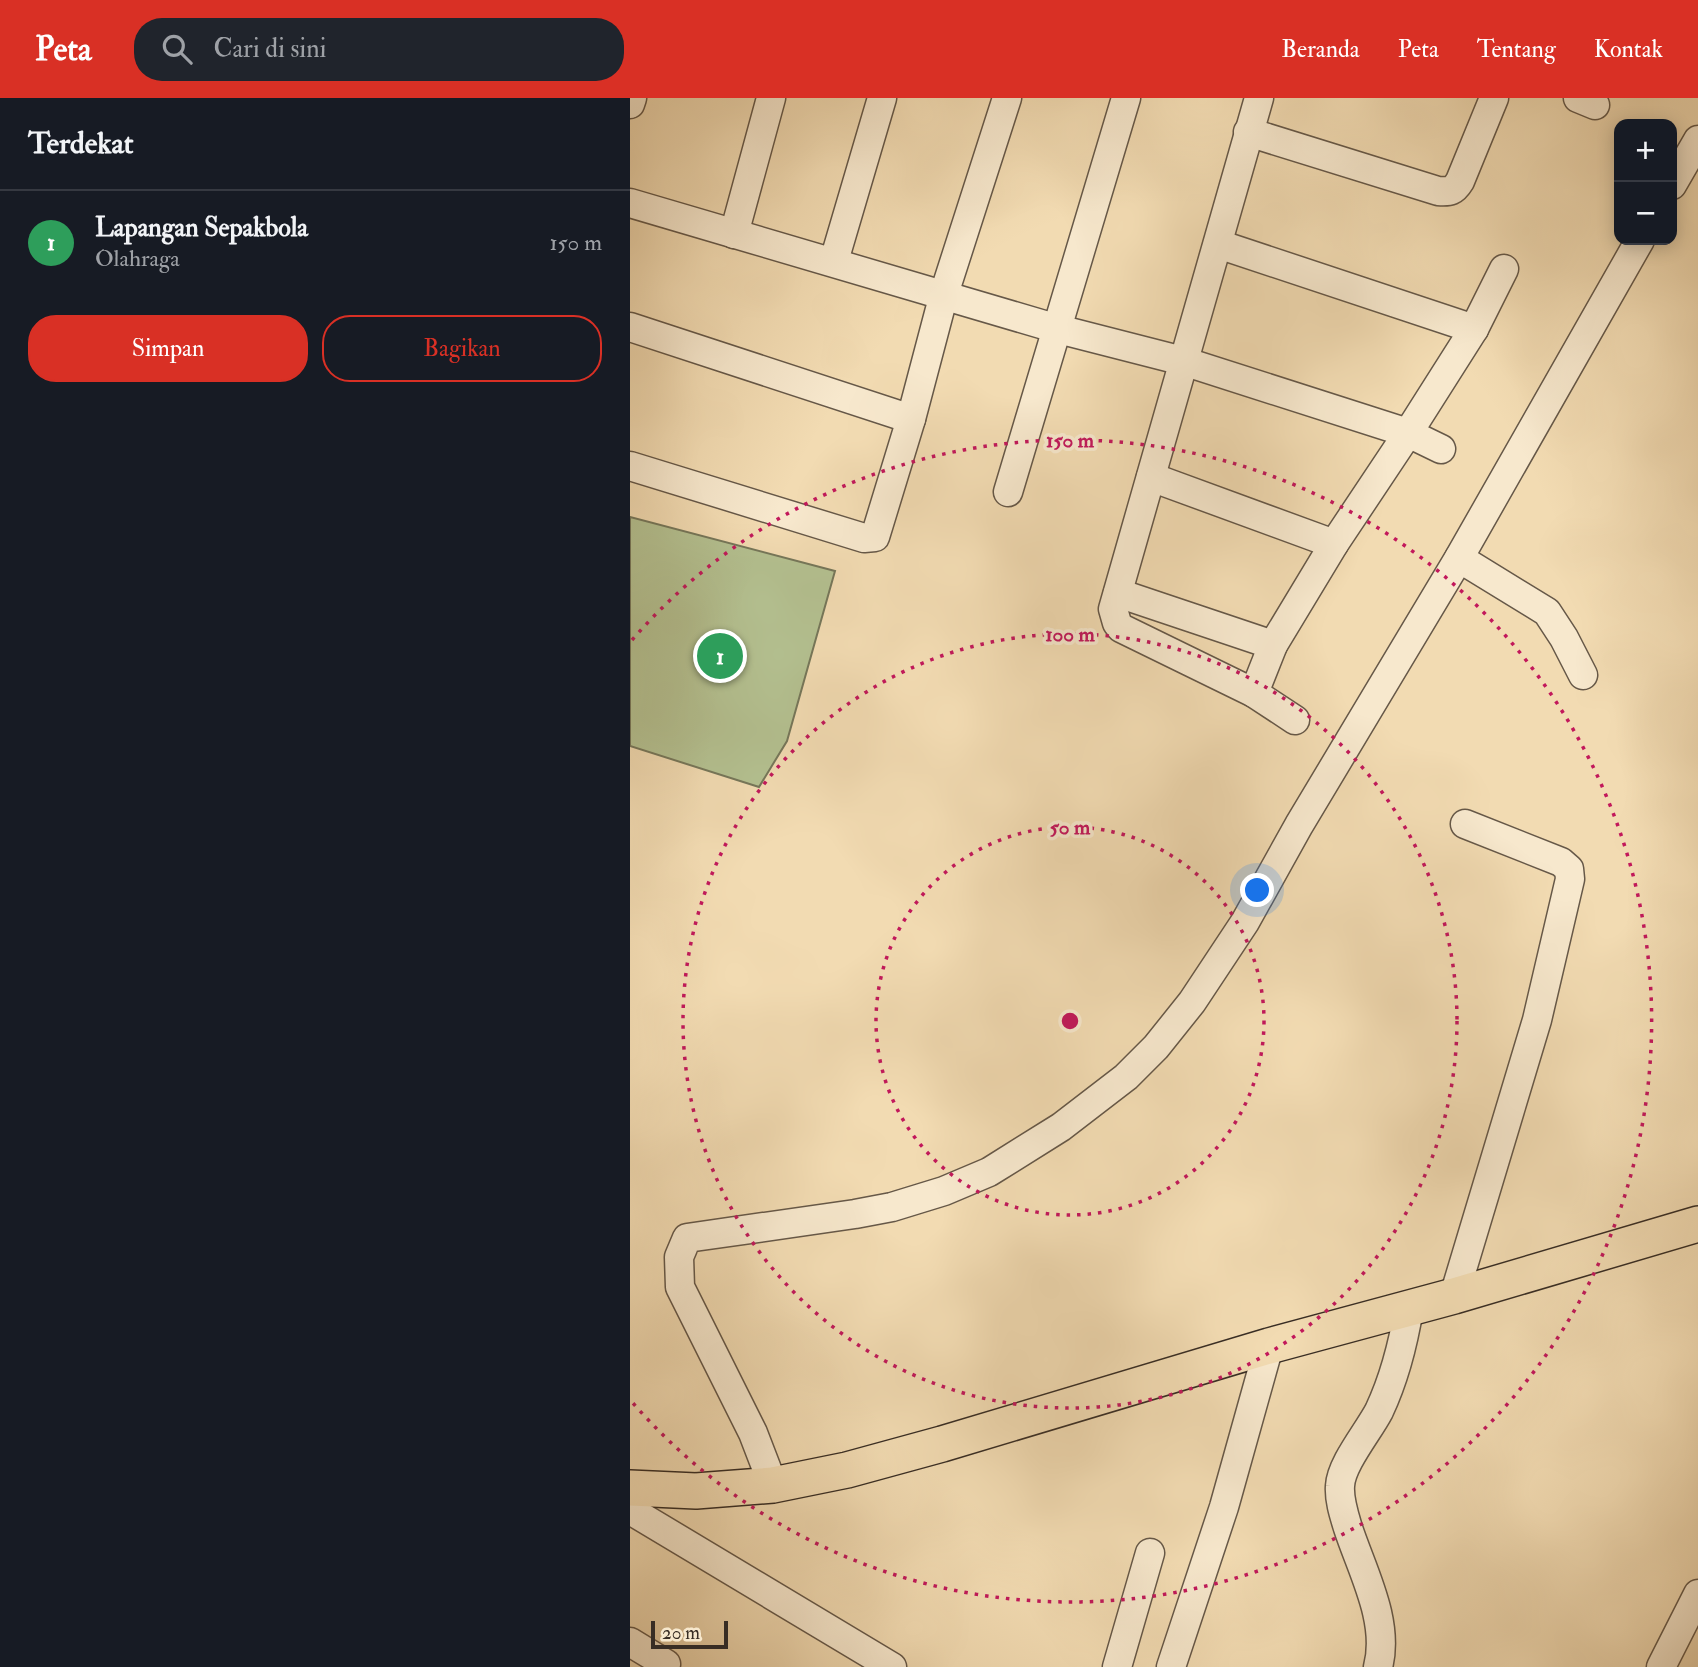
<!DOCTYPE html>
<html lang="id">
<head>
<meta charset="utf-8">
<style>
  :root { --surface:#171b24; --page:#20242c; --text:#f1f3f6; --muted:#9ea1a6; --line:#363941; --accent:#d93025 }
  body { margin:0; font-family:"IM FELL Double Pica",serif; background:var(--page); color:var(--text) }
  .controls { position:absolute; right:21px; top:21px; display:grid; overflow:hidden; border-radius:14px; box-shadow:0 4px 18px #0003 }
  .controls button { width:63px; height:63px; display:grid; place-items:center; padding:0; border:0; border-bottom:2px solid var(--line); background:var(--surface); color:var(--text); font:35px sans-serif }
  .scale { position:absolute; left:21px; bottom:18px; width:77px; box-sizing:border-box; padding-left:7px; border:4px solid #382d24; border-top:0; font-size:19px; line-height:24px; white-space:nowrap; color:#382d24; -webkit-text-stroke:5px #f7e8cd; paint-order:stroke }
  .you { position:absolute; left:628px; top:793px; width:24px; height:24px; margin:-18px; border:5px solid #fff; border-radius:50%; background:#1a73e8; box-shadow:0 0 0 10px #1a73e833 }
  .badge { display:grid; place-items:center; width:46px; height:46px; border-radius:50%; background:var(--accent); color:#fff; font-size:23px; font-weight:700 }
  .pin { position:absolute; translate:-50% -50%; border:4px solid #fff; box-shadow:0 2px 7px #0006 }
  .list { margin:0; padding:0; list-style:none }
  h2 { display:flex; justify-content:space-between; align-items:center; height:91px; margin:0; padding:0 28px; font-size:30px }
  h2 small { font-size:23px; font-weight:400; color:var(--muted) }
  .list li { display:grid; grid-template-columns:46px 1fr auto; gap:21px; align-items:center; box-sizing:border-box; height:105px; padding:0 28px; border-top:2px solid var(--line) }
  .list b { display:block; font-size:26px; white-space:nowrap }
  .list p { margin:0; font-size:23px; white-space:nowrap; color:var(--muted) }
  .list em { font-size:23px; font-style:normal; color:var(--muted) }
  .actions { display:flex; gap:14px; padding:21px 28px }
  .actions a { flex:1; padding:16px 0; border:2px solid var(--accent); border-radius:28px; text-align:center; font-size:24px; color:var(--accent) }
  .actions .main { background:var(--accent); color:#fff }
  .icon { flex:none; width:38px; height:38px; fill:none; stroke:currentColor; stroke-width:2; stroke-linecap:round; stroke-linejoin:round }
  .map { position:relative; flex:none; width:1068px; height:1569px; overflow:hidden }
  header { display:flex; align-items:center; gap:42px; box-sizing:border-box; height:98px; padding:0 35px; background:var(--accent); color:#fff }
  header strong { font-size:33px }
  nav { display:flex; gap:38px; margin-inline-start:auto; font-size:24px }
  .search { width:490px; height:63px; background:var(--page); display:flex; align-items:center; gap:18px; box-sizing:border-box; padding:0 24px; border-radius:28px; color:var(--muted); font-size:26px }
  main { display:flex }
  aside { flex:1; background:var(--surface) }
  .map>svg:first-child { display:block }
  .green { fill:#b4c191; stroke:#76775a; stroke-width:2 }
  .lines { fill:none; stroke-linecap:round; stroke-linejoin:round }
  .minor-casing { stroke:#665848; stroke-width:31 }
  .major-casing { stroke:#382d24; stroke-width:38 }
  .minor { stroke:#f7e8cd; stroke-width:28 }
  .major { stroke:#f2dbb2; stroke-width:35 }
  .ring { fill:none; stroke:#c2185b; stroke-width:3.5; stroke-dasharray:3.5 7 }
  .centre { fill:#c2185b; stroke:#f7e8cd; stroke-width:3.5 }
  .ring-label { font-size:21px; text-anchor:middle; font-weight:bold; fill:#c2185b; stroke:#f7e8cd; stroke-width:7; stroke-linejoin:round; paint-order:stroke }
</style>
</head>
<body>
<header>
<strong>Peta</strong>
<div class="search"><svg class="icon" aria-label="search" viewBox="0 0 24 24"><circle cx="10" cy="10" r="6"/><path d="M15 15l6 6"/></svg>Cari di sini</div>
<nav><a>Beranda</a><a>Peta</a><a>Tentang</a><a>Kontak</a></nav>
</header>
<main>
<aside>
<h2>Terdekat<small></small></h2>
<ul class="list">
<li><span class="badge" style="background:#2e9e5b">1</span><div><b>Lapangan Sepakbola</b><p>Olahraga</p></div><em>150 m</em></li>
</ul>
<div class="actions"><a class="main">Simpan</a><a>Bagikan</a></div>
</aside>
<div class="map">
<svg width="1068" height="1569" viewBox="0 0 1068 1569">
  <rect width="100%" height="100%" fill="#f2dbb2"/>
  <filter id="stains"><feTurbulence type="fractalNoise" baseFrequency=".00286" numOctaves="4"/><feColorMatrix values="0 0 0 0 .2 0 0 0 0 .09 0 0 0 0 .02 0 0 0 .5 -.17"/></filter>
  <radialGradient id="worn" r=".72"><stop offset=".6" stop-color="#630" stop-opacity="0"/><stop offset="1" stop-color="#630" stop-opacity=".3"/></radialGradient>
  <polygon class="green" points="0,419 205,473 157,643 129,689 0,648"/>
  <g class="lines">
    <defs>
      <g id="minor">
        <polyline points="629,0 483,511 487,525 491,530 624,595 643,547 704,446 778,335 844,231 874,171"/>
        <polyline points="948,0 965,7"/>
        <polyline points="0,6 2,0"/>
        <path d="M618,34L808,93C820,94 824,93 830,83L864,0"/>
        <polyline points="1042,87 1068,42"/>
        <polyline points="0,105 428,231 553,263 778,335 811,351"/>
        <polyline points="104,136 141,0"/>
        <polyline points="588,146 844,231"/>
        <polyline points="204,163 252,0"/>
        <polyline points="0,229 281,321"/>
        <polyline points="0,368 234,440 245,439 281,321 314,196 377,0"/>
        <polyline points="521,379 704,446"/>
        <polyline points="378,394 496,0"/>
        <polyline points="829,460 917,514 934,540 953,577"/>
        <polyline points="488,495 643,547"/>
        <polyline points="624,595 665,622"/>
        <polyline points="824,1198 907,922 940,781 939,771 931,764 835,726"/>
        <polyline points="143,1387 123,1335 50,1189 49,1159 57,1140 225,1116 262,1109 314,1093 359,1074 431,1029 496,979 526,949 562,904 615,824 669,727 829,460 1010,142"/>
        <polyline points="0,1412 262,1569"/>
        <polyline points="0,1544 36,1566"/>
        <polyline points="487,1569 520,1455"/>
        <polyline points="541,1569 594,1409 639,1248"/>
        <path d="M748,1569C760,1523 732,1473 718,1430C714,1417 709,1402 710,1388C711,1366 738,1334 749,1313C765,1279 773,1247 779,1210"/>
        <polyline points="1031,1569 1068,1496"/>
      </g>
      <polyline id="major" points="0,1390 66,1393 143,1387 217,1372 312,1346 639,1248 824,1198 1068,1126"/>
    </defs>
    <use href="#minor" class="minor-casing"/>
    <use href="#major" class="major-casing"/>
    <use href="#minor" class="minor"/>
    <use href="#major" class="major"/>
  </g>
  <g class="ring">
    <circle cx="440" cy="923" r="194"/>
    <circle cx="440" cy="923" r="387"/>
    <path d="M2 542A581 581 0 1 1 2 1304"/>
  </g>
  <circle cx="440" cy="923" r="10" class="centre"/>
  <g class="ring-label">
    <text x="440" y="349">150 m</text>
    <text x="440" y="543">100 m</text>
    <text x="440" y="736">50 m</text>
  </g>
  <rect width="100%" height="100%" filter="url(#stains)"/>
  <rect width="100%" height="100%" fill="url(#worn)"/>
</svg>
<div class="controls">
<button>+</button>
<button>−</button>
</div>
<div class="scale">20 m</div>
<div class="you"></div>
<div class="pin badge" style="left:90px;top:558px;background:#2e9e5b">1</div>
</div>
</main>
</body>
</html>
